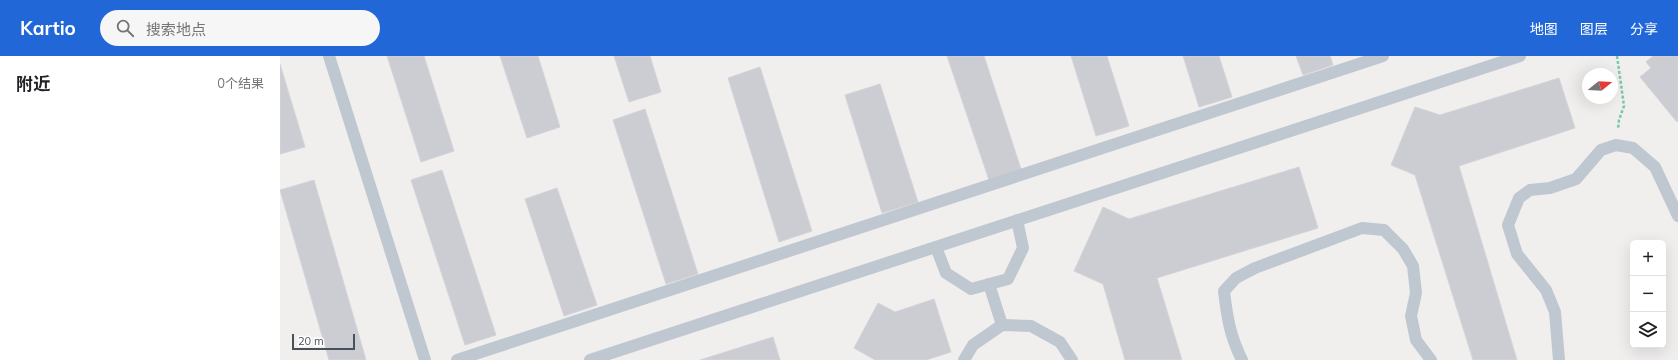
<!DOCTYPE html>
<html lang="zh">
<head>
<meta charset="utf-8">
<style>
  :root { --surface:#fff; --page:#f6f6f6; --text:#202124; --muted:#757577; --line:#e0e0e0; --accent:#2167d8 }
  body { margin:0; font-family:Mulish,"Noto Sans SC",sans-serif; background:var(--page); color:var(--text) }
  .controls { position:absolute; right:12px; bottom:12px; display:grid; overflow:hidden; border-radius:6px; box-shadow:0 4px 16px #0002 }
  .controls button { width:36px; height:36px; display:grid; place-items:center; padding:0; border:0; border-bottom:1px solid var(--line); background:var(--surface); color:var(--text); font:20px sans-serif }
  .compass { position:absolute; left:1302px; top:12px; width:36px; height:36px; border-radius:50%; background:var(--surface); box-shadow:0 4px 16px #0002; rotate:72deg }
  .scale { position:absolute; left:12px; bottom:10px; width:63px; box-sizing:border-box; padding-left:4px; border:2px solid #47515b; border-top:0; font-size:11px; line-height:14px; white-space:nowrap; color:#47515b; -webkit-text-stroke:3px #fff; paint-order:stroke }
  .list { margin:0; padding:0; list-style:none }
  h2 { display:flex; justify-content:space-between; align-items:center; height:52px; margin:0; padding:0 16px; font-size:17px }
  h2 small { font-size:13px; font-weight:400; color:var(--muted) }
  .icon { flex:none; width:22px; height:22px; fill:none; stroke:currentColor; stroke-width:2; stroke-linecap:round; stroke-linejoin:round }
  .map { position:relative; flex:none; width:1398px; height:304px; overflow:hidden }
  header { display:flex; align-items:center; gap:24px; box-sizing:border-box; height:56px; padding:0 20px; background:var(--accent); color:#fff }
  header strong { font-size:19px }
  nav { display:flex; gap:22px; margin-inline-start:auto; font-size:14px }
  .search { width:280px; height:36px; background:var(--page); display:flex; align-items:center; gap:10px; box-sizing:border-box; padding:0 14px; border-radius:22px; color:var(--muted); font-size:15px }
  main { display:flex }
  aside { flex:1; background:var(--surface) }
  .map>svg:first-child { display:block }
  .building { fill:#cbcdd3; stroke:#d3d4da }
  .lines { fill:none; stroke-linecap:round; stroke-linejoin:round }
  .path { stroke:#78c9a6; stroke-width:2.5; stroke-dasharray:3 2; stroke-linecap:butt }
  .service { stroke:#bfc8d0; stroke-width:12 }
</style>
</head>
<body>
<header>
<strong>Kartio</strong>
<div class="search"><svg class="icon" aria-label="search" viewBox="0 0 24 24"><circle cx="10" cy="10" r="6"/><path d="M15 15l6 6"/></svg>搜索地点</div>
<nav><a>地图</a><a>图层</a><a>分享</a></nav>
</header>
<main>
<aside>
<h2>附近<small>0个结果</small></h2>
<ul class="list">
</ul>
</aside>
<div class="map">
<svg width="1398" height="304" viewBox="0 0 1398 304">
  <rect width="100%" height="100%" fill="#f1efee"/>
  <g class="building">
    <polygon points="107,0 144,0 174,95 141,106"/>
    <polygon points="220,0 258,0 280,71 247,82"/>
    <polygon points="334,0 370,0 381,36 349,46"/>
    <polygon points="667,0 704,0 741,113 709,124"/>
    <polygon points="791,0 827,0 849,70 816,80"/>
    <polygon points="903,0 939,0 952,41 919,51"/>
    <polygon points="1016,0 1050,0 1053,9 1023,19"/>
    <polygon points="1373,0 1398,0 1398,65 1397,66 1360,21 1371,12 1366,6"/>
    <polygon points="0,8 25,91 0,98"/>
    <polygon points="480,11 532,175 499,186 448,22"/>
    <polygon points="1279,22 1295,72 1179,110 1237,304 1193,304 1135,119 1111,109 1135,51 1160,59"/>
    <polygon points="600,28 638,146 602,157 565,39"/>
    <polygon points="365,53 418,218 386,228 333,64"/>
    <polygon points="1019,111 1038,172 877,222 902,304 845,304 823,228 794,215 823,151 849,163"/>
    <polygon points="162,114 216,279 185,289 131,124"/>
    <polygon points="34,124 86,304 49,304 0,134"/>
    <polygon points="277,132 317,249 284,260 245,143"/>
    <polygon points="654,243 671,296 646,304 595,304 574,292 598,247 615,256"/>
    <polygon points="493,281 500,304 420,304"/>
  </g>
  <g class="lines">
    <polyline class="path" points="1337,0 1344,50 1339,64 1338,73"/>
    <g class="service">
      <polyline points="49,0 145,304"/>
      <polyline points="656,191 666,217 691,233 728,223 743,192 737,164"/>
      <polyline points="709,228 722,269"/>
      <polyline points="177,304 1103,0"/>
      <polyline points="310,304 1240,0"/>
      <polyline points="684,304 693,289 722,269 751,270 780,286 792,304"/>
      <path d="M962,304C950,280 947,261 944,235L956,222L975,212L1082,172L1104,174L1123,193L1133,210L1136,237L1131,260L1136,284L1151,304"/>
      <polyline points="1279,304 1275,256 1266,234 1237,198 1228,169 1239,142 1250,134 1270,132 1296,123 1321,94 1336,89 1353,92 1375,111 1398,160"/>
    </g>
  </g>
</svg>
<div class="controls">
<button>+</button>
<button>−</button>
<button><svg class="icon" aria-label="layers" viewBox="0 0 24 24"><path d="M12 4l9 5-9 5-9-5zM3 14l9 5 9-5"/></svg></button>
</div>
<svg class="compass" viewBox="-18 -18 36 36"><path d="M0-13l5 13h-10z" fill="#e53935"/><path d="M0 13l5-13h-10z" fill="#757577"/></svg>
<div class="scale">20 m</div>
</div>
</main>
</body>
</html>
